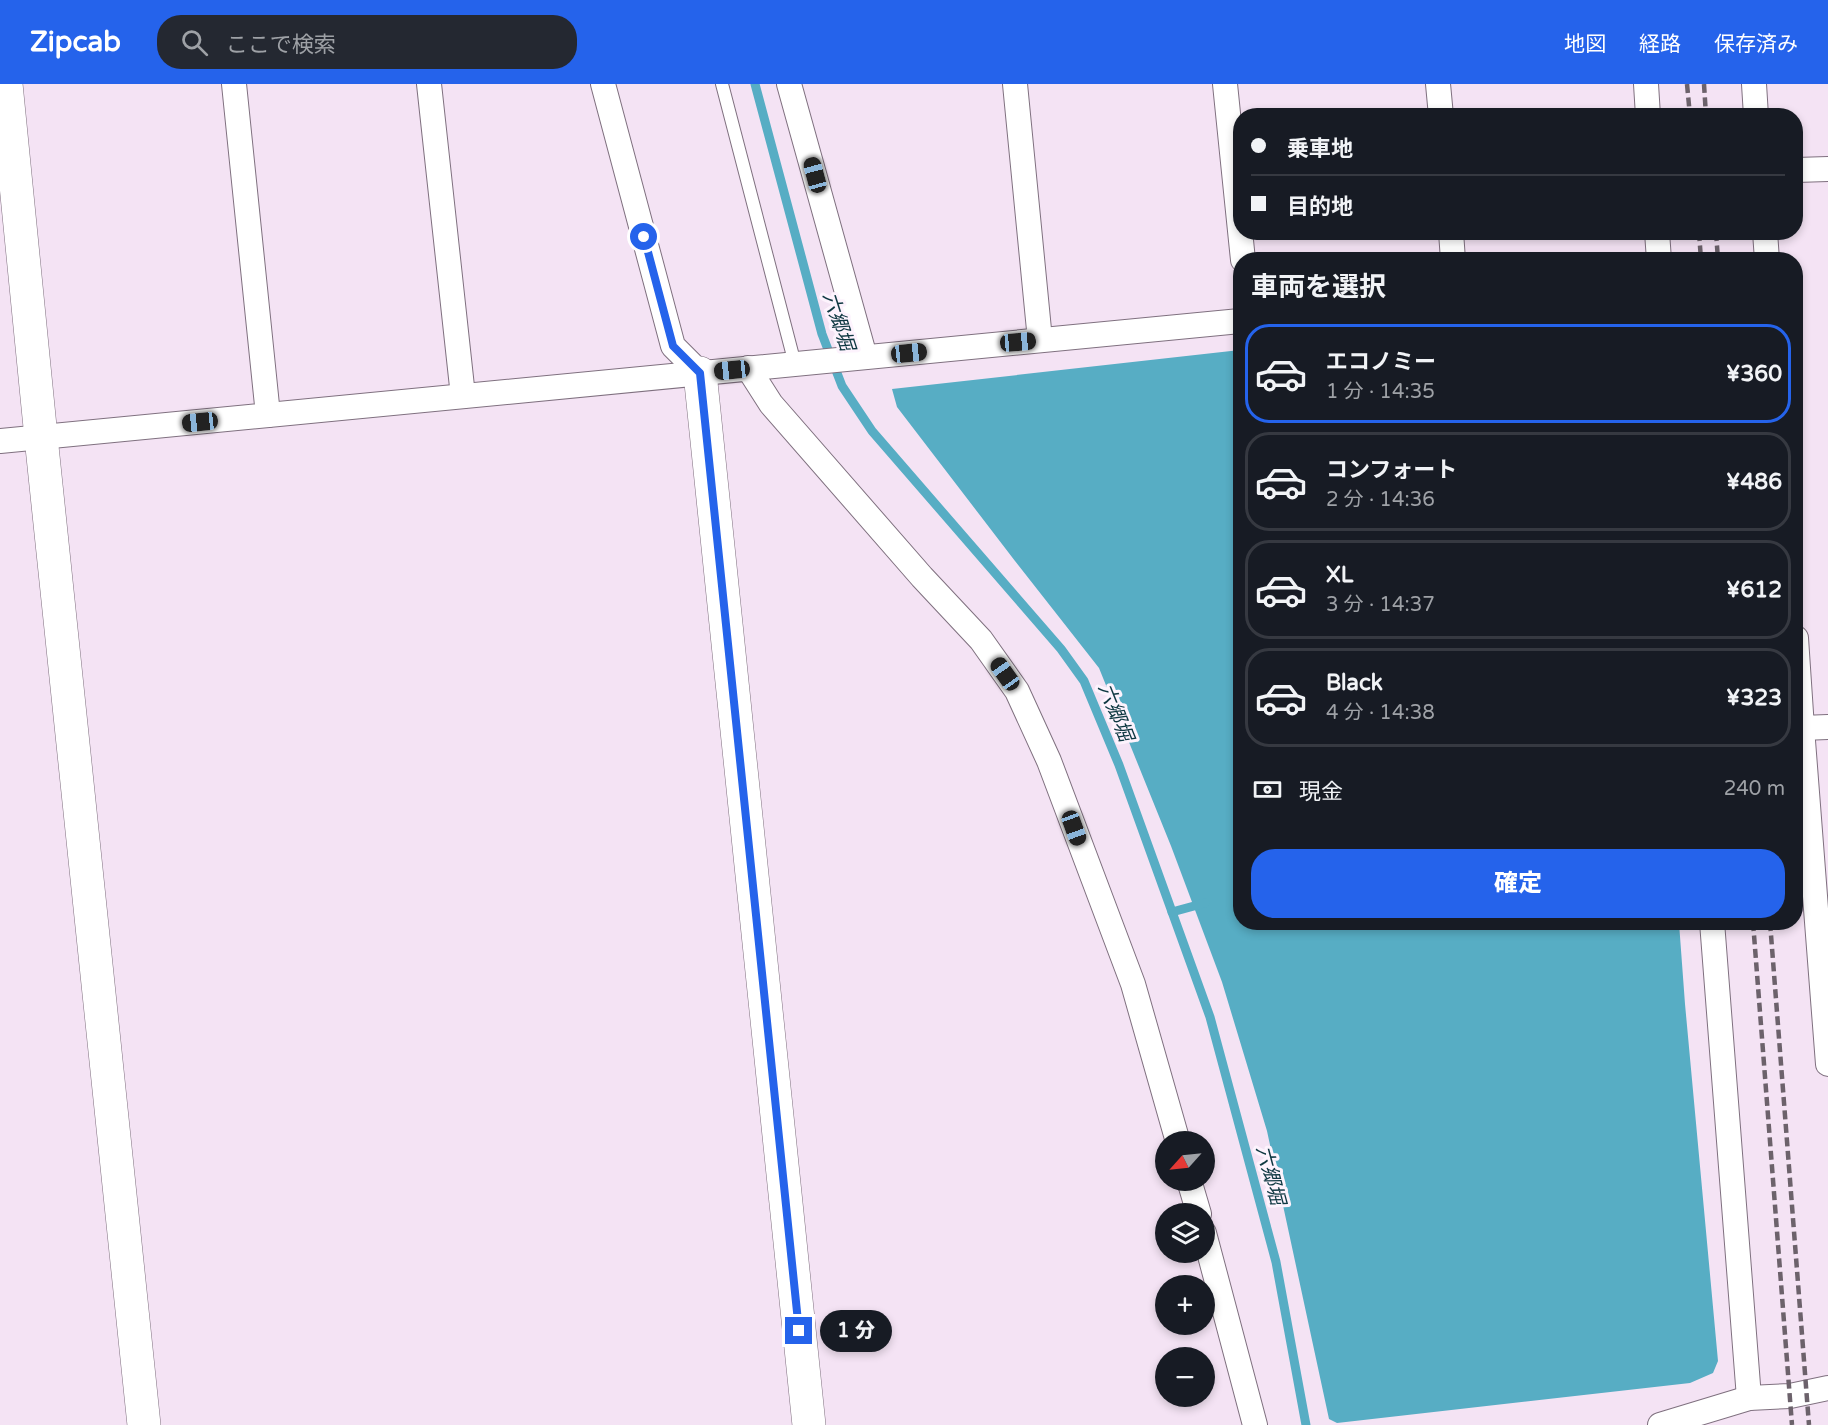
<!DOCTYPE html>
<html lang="ja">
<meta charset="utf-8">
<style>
body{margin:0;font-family:"Varela Round","Noto Sans JP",sans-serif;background:#242831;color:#f1f3f6;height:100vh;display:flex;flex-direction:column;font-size:22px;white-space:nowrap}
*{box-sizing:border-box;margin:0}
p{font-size:20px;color:#9ea1a6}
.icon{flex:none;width:33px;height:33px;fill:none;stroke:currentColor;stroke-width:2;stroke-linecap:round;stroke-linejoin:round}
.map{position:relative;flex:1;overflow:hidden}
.sheet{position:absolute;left:1233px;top:168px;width:570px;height:678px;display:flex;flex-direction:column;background:#171b24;border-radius:24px;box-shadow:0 3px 9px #0003}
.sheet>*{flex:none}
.hud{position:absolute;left:1233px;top:24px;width:570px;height:132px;border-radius:24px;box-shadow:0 3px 9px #0003;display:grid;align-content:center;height:132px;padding:0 18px;background:#171b24}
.needle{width:39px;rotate:243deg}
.tools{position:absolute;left:1155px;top:1047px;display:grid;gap:12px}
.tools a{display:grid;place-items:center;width:60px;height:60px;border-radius:50%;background:#171b24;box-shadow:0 3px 9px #0003;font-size:30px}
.end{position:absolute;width:27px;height:27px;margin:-14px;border:8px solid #2563eb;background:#fff;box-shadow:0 0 0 3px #fff}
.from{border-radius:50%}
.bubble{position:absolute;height:42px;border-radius:21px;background:#171b24;box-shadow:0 3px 9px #0003;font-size:20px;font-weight:800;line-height:42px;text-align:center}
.car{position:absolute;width:18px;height:36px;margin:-18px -9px;border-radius:8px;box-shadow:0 0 4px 2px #0007;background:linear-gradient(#222 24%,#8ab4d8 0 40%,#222 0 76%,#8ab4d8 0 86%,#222 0)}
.hud b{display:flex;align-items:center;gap:21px;height:57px;font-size:22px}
.hud b+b{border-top:2px solid #363941}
.hud i{width:15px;height:15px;background:#f1f3f6}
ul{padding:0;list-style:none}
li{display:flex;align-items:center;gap:18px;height:99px;margin:0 12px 9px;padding:0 6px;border:3px solid #363941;border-radius:24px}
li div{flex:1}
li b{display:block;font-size:22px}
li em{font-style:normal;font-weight:800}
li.on{border-color:#2563eb}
li>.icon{width:54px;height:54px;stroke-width:1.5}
h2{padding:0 18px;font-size:27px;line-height:72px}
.pay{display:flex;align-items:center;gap:15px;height:66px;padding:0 18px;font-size:22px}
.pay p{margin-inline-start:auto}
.primary-button{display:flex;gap:12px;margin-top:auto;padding:12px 18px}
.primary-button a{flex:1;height:69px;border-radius:24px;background:#2563eb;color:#fff;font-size:24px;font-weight:800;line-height:69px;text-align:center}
header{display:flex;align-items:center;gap:36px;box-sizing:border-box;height:84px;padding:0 30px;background:#2563eb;color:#fff}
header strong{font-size:28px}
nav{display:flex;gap:33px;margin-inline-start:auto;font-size:21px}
.search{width:420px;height:54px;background:#242831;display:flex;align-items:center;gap:15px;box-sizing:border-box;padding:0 21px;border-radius:24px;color:#9ea1a6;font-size:22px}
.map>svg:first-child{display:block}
.water{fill:#57adc4}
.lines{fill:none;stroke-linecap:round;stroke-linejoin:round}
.stream{stroke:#57adc4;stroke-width:9}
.lane-casing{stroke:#7f707f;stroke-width:14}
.street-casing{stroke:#7f707f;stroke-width:26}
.secondary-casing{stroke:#7f707f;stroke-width:34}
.lane{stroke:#fff;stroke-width:12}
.street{stroke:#fff;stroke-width:24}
.secondary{stroke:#fff;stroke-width:33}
.rail{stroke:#6c626b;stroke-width:4.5;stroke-dasharray:9 4.5;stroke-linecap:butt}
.route{stroke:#2563eb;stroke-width:8}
.labels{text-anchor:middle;stroke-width:6;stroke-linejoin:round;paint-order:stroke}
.water-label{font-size:20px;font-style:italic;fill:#0f3842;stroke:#fdf3fd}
</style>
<header>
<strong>Zipcab</strong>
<div class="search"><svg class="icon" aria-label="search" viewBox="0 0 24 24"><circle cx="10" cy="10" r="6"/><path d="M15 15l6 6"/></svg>ここで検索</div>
<nav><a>地図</a><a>経路</a><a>保存済み</a></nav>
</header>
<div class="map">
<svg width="1828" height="1341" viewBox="0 0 1828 1341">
<rect width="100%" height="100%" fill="#f4e3f4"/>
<polygon class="water" points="1240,266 1240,838 1679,839 1685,920 1718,1277 1713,1289 1690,1299 1337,1339 1329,1335 1267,1047 1222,898 1171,762 1099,584 1015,477 897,323 892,305"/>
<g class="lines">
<g class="stream">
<polyline points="755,0 822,250 842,302 872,347 1061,565 1084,597 1119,681 1210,933 1276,1178 1306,1341"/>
<polyline points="1172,828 1205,819"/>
</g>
<defs>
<polyline id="lane" points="722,0 795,280"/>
<g id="street">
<polyline points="234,0 268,331"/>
<polyline points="429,0 463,312"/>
<polyline points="603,0 673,262 700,289"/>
<polyline points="789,0 865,273"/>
<polyline points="1015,0 1040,256"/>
<polyline points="1225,0 1243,176"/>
<polyline points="1438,0 1441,32"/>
<polyline points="1646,0 1648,32"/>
<polyline points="1754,0 1756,32"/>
<polyline points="1796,86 1828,85"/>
<polyline points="1451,148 1453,176"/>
<polyline points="1657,148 1659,176"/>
<polyline points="1765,148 1767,176"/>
<polyline points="748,284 771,320 922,493 981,556 1017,607 1049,677 1133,900 1178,1058"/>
<polyline points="0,357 1240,237"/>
<polyline points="1796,554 1802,644 1828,643"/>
<polyline points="1802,644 1828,980"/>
<polyline points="1712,838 1749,1314"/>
<polyline points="1189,1096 1199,1130"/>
<polyline points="1204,1149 1255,1341"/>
<polyline points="1660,1341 1749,1314 1790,1312 1828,1304"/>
</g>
<g id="secondary">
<polyline points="6,0 41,353 144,1341"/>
<polyline points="700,289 809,1341"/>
</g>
</defs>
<use href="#lane" class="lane-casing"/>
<use href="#street" class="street-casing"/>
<use href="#secondary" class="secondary-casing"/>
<use href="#lane" class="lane"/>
<use href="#street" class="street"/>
<use href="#secondary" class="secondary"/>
<g class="rail">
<polyline points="1687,0 1690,32"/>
<polyline points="1704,0 1706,32"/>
<polyline points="1699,148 1701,176"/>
<polyline points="1716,148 1718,176"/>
<polyline points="1753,838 1792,1341"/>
<polyline points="1770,838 1809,1341"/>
</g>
</g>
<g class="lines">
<polyline class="route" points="644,153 673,262 700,289 799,1247"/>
</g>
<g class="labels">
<g class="water-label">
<text transform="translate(839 237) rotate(72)" y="7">六郷堀</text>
<text transform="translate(1116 628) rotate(68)" y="7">六郷堀</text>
<text transform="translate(1271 1091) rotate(75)" y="7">六郷堀</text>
</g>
</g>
</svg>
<div class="tools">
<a><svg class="needle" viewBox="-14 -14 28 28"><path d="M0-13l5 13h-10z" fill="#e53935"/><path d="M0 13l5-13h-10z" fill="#9ea1a6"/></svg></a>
<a><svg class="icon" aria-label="layers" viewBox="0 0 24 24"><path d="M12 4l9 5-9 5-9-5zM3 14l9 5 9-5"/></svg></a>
<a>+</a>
<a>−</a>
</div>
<i class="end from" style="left:644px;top:153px"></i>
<i class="end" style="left:799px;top:1247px"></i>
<div class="bubble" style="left:820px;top:1226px;width:72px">1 分</div>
<i class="car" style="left:815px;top:91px;rotate:345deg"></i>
<i class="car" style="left:1018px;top:258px;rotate:85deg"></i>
<i class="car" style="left:909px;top:269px;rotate:84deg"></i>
<i class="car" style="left:732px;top:286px;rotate:264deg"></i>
<i class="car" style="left:200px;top:338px;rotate:264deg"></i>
<i class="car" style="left:1005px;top:590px;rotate:325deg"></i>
<i class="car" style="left:1074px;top:744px;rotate:160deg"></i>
<div class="hud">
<b><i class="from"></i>乗車地</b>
<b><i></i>目的地</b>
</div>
<section class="sheet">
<h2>車両を選択</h2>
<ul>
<li class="on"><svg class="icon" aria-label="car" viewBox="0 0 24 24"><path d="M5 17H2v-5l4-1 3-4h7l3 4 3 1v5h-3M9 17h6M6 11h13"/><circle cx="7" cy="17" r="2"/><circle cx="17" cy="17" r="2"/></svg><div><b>エコノミー</b><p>1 分 · 14:35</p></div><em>¥360</em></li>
<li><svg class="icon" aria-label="car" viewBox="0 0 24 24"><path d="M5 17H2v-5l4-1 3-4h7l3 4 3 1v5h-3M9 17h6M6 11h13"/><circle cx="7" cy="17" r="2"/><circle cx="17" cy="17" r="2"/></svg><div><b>コンフォート</b><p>2 分 · 14:36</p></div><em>¥486</em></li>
<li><svg class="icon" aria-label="car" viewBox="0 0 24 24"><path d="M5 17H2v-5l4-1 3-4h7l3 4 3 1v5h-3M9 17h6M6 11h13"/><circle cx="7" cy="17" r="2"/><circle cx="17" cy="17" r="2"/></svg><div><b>XL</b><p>3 分 · 14:37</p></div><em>¥612</em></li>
<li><svg class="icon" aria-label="car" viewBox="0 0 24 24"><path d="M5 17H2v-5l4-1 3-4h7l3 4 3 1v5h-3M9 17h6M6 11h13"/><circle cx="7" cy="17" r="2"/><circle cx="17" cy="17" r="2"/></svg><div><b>Black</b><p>4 分 · 14:38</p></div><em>¥323</em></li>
</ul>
<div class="pay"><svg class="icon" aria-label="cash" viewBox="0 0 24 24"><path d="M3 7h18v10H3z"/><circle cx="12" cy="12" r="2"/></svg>現金<p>240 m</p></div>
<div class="primary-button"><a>確定</a></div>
</section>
</div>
